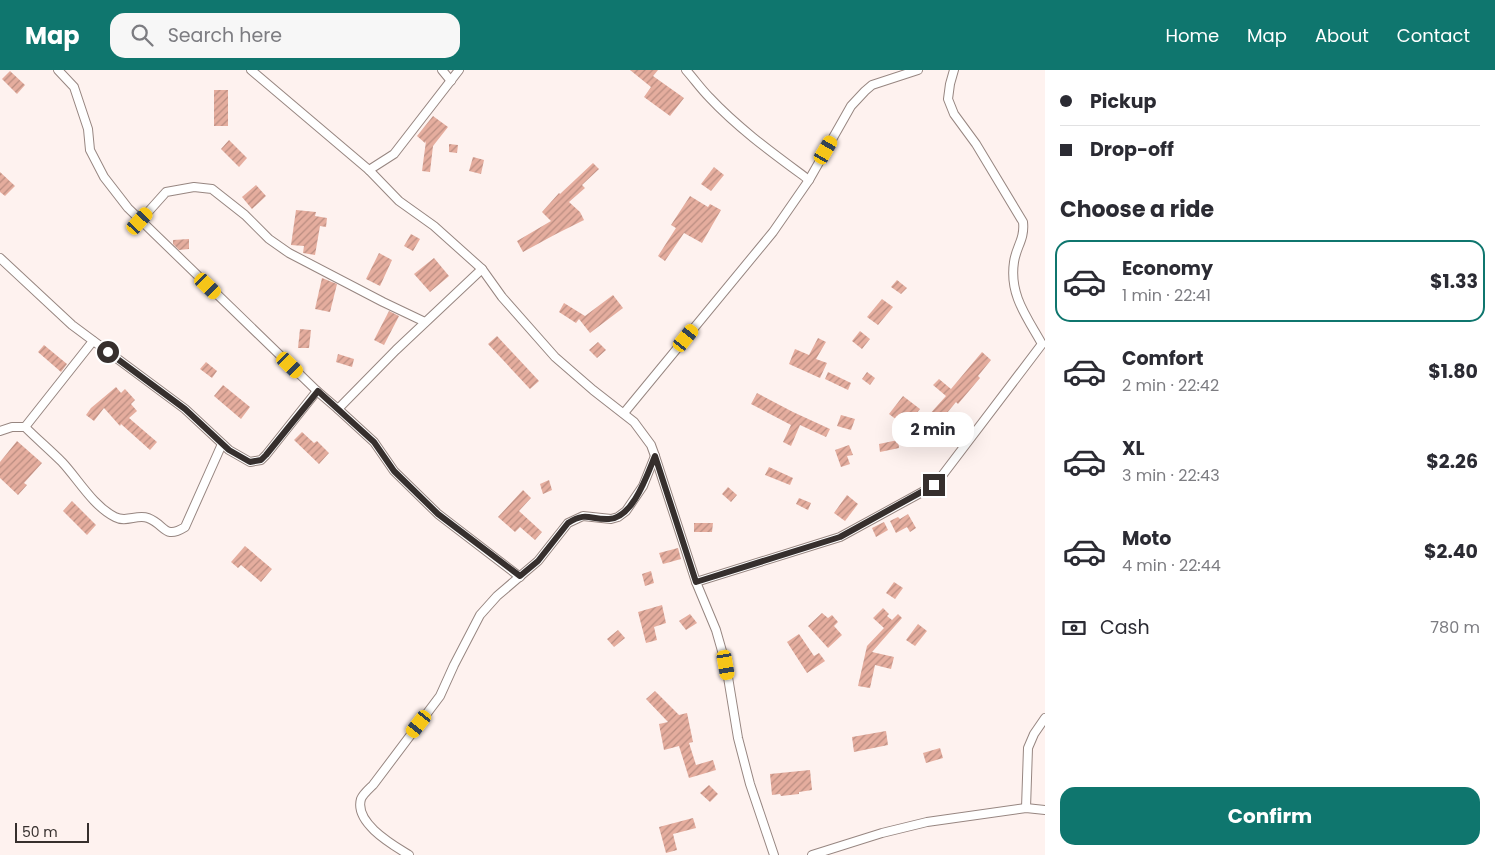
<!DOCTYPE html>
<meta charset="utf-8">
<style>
body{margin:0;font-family:Poppins,sans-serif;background:#f7f7f7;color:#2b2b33;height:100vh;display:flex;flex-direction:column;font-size:19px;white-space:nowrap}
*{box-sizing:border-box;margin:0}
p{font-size:16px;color:#7c7c81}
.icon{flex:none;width:28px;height:28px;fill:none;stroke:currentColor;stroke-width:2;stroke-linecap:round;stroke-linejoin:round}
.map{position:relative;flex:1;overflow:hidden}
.side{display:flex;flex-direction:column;background:#fff;width:450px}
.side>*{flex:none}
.hud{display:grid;align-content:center;height:110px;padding:0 15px;background:#fff}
.scale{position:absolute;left:15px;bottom:12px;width:74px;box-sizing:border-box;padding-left:5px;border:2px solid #362f2d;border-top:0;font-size:14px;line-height:18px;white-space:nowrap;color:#362f2d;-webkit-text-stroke:4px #fef2ef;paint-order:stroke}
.end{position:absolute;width:22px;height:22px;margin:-11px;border:6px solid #362f2d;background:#fff;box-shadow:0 0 0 2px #fff}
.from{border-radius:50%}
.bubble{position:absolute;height:35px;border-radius:15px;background:#fff;box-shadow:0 5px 20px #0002;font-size:16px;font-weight:700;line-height:35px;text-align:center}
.car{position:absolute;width:15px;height:30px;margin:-15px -8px;border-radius:6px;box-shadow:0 0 4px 1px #0007;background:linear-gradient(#f5c518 24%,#345 0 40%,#f5c518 0 76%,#345 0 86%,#f5c518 0)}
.hud b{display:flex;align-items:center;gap:18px;height:48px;font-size:19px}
.hud b+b{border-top:1px solid #e1e1e2}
.hud i{width:12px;height:12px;background:#2b2b33}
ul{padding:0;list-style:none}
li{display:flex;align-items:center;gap:15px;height:82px;margin:0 10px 8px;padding:0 5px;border:2px solid transparent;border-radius:15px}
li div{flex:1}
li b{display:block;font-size:19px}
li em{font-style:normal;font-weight:700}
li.on{border-color:#0f766e}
li>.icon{width:45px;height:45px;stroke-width:1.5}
h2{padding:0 15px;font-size:22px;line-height:60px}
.pay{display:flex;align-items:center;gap:12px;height:55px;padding:0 15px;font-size:19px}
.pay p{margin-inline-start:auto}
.button{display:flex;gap:10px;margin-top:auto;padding:10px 15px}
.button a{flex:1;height:58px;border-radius:15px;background:#0f766e;color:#fff;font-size:20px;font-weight:700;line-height:58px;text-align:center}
header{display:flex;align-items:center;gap:30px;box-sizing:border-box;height:70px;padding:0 25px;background:#0f766e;color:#fff}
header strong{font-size:24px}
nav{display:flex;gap:28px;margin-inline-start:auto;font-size:18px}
.search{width:350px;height:45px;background:#f7f7f7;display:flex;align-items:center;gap:12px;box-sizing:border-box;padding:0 18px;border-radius:15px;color:#7c7c81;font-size:19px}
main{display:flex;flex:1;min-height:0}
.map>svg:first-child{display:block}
.building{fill:url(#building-hatch)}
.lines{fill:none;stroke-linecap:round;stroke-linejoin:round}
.street-casing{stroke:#978681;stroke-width:10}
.street{stroke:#fff;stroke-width:8}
.route{stroke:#362f2d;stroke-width:6}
</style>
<header>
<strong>Map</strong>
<div class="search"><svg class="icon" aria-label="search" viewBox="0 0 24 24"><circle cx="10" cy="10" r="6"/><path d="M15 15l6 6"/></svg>Search here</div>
<nav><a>Home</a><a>Map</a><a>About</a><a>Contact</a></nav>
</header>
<main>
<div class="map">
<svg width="1045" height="785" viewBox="0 0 1045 785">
<defs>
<pattern id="building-hatch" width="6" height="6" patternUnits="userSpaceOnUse" patternTransform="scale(1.25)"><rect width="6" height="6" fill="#e5ad9e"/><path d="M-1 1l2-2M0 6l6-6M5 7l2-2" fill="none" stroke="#ba8d81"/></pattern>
</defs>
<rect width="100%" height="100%" fill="#fef2ef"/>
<g class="building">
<polygon points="630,0 658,0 653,6 684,28 670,46 644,27 651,17"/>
<polygon points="10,1 25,15 17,24 2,9"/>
<rect x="214" y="20" width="14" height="36"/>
<polygon points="433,46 448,57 433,76 430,102 422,101 426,71 425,73 417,66"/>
<polygon points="229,70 247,88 239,97 221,79"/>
<polygon points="449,74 458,75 457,83 449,82"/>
<polygon points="473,87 484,90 481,104 469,101"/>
<polygon points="593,93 599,99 582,115 585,118 569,132 580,142 584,150 556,164 523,182 517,171 551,151 542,142 559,123 560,124"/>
<polygon points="714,97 724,105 711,121 701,114"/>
<polygon points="0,102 15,116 5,126 0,122"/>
<polygon points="256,115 266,126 252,139 242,127"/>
<polygon points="690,126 708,137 710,134 721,140 702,173 684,163 665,191 658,186 676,158 671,155"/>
<polygon points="296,140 316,142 315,146 327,148 326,157 320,156 315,185 303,183 304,176 291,175"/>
<polygon points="411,164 420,169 413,181 404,176"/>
<polygon points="189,169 189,179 179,180 173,174 173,170"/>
<polygon points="379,183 392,190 380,216 366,209"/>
<polygon points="434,188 449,206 430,222 414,204"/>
<polygon points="322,208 337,214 330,242 315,239"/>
<polygon points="897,210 907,218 901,224 891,217"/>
<polygon points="613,225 623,238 590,263 579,249 576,253 559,242 564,233 585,246"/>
<polygon points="882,229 893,237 878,255 867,247"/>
<polygon points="389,241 399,246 384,275 374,270"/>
<polygon points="300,259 311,260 309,278 298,278"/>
<polygon points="860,261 870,269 862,279 852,271"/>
<polygon points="497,266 539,311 530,319 488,274"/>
<polygon points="818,268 826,272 816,289 827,293 820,308 789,294 795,279 809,285"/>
<polygon points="598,272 606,280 597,288 589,280"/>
<polygon points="44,275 67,294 61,302 38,282"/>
<polygon points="982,282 991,290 978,306 980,308 958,334 956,332 938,354 928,346 946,326 933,315 939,309 951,319"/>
<polygon points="338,284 354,289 352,297 336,292"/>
<polygon points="206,292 217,301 212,308 200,299"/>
<polygon points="828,302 851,313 848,320 825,309"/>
<polygon points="867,302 875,308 870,315 862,309"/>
<polygon points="223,315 250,337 241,349 214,326"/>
<polygon points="116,317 121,323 125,319 135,330 131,334 137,341 129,348 157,372 150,380 121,354 120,356 104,338 94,351 86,345 91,338"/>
<polygon points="757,323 793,342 830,359 826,367 800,355 791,376 783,372 791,355 751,334"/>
<polygon points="903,326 920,339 906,357 889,344"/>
<polygon points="841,345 855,349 851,360 837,356"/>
<polygon points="302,362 314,373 317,371 329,383 319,394 294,370"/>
<polygon points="898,370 899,378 880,382 879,374"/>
<polygon points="17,371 42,393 24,413 27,415 18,425 0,408 0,392"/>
<polygon points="849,375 853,385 847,386 850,394 841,397 835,380"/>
<polygon points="769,397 793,408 790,415 765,405"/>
<polygon points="549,410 552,420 543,424 540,414"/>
<polygon points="728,417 737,425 731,432 722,424"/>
<polygon points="523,420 531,428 519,441 542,462 535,470 520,457 515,462 498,447"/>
<polygon points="847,425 858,434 845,451 834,443"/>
<polygon points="799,428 811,433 808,440 796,434"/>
<polygon points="72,431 96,455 87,465 63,441"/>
<polygon points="908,444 916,458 910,462 907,457 896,463 890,451 898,447 900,449"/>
<polygon points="884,452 888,460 876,467 872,458"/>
<polygon points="694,453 713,453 712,462 694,462"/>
<polygon points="245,476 272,499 261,512 241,495 238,498 231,492"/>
<polygon points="678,478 681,489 663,494 659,483"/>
<polygon points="651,501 654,513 645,516 642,504"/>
<polygon points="894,512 903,518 895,529 886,523"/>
<polygon points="662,535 666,553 654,557 657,570 646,573 638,542"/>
<polygon points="883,538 889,544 887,546 892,550 898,544 902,548 872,582 894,587 891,599 875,595 870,618 858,616 867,576 884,558 873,548"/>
<polygon points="822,543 828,548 832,545 838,552 834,556 842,565 828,578 808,556"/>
<polygon points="690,544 697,553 686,560 679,551"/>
<polygon points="918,554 927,561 915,576 906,570"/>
<polygon points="618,560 625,568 614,577 607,569"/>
<polygon points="799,564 814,586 819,583 825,591 807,603 787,572"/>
<polygon points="655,621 679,645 687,643 693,672 689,673 696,695 713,690 716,700 689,708 679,676 664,680 659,654 668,652 646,629"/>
<polygon points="886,661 888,675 854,682 852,667"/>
<polygon points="940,678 943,688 926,693 923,683"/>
<polygon points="810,700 812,720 799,722 799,724 781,726 780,724 772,725 770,704"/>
<polygon points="709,715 718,724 710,732 700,723"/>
<polygon points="693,748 696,758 673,764 677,780 666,783 659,757"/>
</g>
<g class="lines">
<defs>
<g id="street">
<polyline points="58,0 74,17 88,59 90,80 104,107 128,138 317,321"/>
<polyline points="251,0 369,100 399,131 434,156 482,199 502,227 555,287 593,320 634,352 651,375 655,386 696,512 716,560 726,595 738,668 750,714 774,785"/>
<polyline points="442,0 451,11"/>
<path d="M686 0C694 9 701 19 709 27 739 59 774 84 809 110"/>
<polyline points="369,100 394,84 459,0"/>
<polyline points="140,151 166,122 194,117 212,119 245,145 269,169 289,183 383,232 425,252"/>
<polyline points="0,188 72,255 185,339 229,380 250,392 261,390 266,385 317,321 338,339 396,280 482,199"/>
<polyline points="338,339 374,372 394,401 438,444 520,507"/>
<polyline points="624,343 773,162 809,110 851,36 865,21 872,15 918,0"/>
<polyline points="25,357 93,271"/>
<path d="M0 361 12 357H25C37 369 50 380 62 392 78 409 93 436 115 447 126 453 137 444 148 448 166 455 164 470 185 457L222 374"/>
<path d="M696 512 840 467 935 415 1042 274C1027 247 1009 225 1014 192 1016 177 1025 169 1023 152L976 74 954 44 948 29 950 14 954 0"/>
<polyline points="1026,738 1028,678 1034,664 1045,648"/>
<path d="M409 785C393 775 354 753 361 729 363 724 369 719 373 715L440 626 454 595 480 545 497 526 538 491 568 453 583 446 611 449 618 447 626 441 643 416 655 386"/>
<polyline points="812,785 882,763 927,752 1026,738 1045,740"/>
</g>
</defs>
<use href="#street" class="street-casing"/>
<use href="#street" class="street"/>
</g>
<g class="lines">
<path class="route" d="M108 282 185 339 229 380 250 392 261 390 266 385 318 321 374 372 394 401 438 444 520 506 538 491 568 453C587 441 590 450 609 449 633 448 647 405 655 386L696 512 840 467 934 415"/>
</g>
</svg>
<div class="scale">50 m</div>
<i class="end from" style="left:108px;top:282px"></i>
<i class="end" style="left:934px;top:415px"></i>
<div class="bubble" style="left:892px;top:342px;width:82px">2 min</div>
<i class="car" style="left:826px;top:80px;rotate:30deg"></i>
<i class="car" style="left:140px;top:151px;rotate:42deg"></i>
<i class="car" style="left:208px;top:216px;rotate:134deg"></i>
<i class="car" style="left:686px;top:268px;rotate:39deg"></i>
<i class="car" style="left:290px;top:295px;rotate:134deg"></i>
<i class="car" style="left:726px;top:595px;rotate:170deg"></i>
<i class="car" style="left:419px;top:654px;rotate:218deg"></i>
</div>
<section class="side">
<div class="hud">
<b><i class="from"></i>Pickup</b>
<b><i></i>Drop-off</b>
</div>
<h2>Choose a ride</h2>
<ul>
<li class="on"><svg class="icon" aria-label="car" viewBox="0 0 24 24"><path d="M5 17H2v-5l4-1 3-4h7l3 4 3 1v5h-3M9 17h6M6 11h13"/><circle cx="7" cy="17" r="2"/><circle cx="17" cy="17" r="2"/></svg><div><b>Economy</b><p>1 min · 22:41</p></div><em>$1.33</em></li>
<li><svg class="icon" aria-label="car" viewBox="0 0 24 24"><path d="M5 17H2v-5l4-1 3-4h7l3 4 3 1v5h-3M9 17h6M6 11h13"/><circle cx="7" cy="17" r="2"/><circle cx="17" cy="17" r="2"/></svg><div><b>Comfort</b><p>2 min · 22:42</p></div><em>$1.80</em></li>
<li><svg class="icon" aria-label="car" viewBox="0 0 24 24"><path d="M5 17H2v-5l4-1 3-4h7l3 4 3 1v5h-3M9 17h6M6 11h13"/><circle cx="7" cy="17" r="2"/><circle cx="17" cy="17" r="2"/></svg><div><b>XL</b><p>3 min · 22:43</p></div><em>$2.26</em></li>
<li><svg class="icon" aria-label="car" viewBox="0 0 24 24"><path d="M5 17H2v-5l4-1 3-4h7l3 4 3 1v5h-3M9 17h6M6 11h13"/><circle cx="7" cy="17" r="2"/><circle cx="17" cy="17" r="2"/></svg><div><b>Moto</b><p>4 min · 22:44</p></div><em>$2.40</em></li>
</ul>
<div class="pay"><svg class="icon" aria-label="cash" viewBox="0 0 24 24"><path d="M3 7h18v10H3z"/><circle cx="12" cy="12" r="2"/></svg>Cash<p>780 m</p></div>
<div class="button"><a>Confirm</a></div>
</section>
</main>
